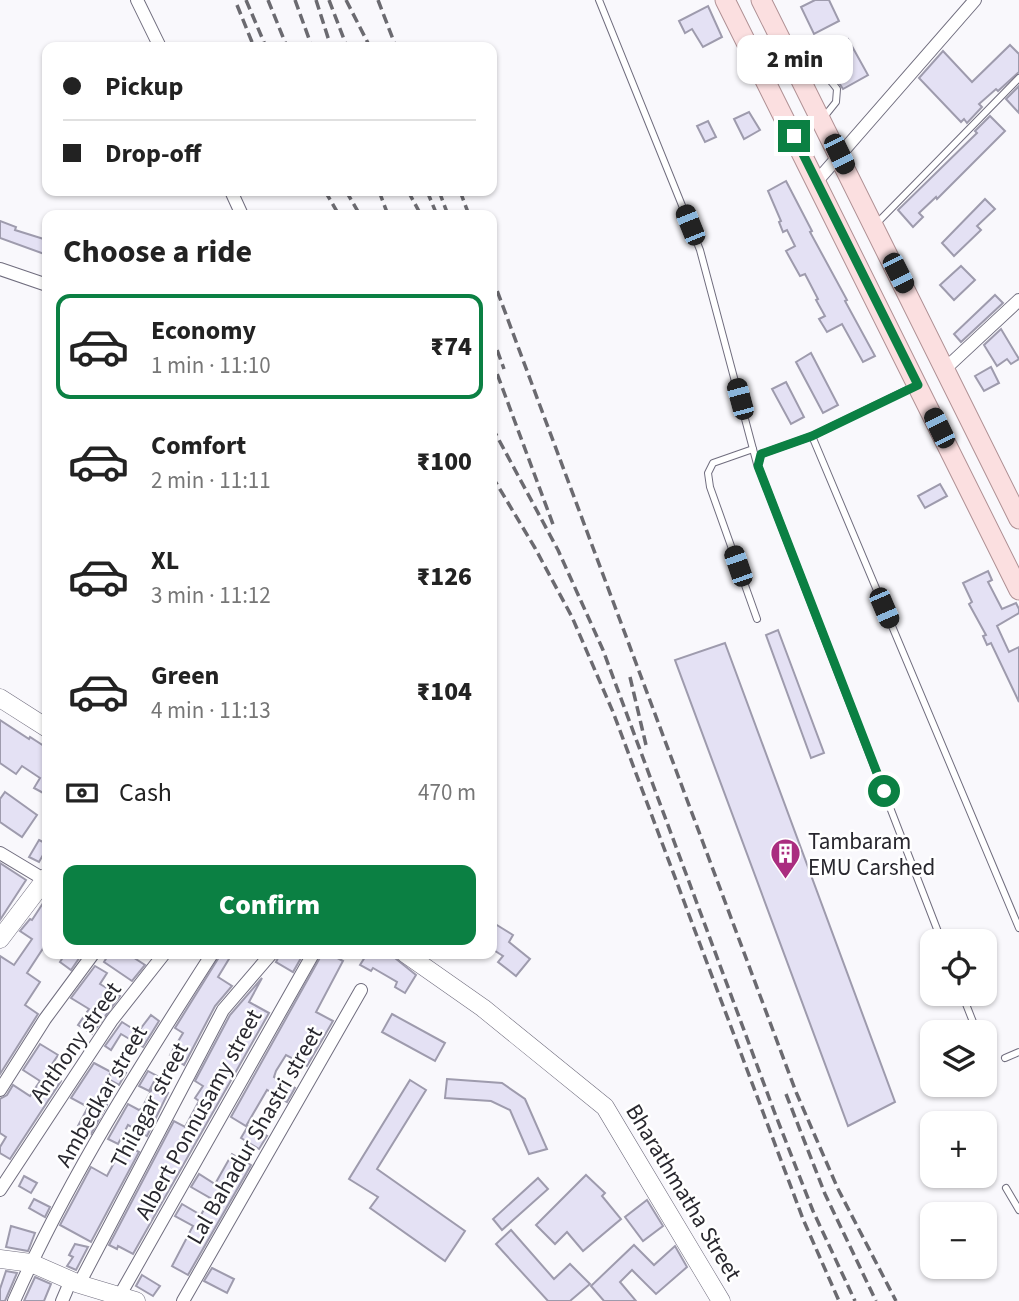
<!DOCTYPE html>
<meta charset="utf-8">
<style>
body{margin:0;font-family:"Source Sans 3",sans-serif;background:#f6f6f6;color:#222;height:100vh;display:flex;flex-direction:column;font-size:26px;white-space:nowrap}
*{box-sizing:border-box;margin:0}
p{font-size:23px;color:#767676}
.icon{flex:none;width:38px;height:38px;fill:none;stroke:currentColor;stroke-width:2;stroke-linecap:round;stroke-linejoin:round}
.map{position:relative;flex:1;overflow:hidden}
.sheet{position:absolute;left:42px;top:210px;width:455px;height:749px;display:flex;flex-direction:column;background:#fff;border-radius:14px;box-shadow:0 2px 5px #0004}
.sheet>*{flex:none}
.guide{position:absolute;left:42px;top:42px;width:455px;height:154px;border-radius:14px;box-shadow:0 2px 5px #0004;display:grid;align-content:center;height:154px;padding:0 21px;background:#fff}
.fabs{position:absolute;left:920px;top:929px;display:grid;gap:14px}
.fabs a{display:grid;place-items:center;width:77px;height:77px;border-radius:14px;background:#fff;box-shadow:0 2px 5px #0004;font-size:35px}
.end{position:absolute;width:32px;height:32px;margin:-16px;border:9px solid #0b8043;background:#fff;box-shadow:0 0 0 4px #fff}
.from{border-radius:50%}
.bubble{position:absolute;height:49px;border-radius:14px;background:#fff;box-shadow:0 2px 5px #0004;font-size:23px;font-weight:800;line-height:49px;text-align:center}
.car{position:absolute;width:21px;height:42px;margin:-21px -10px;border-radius:9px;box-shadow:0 0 5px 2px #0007;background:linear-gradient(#222 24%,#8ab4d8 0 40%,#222 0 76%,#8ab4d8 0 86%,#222 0)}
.guide b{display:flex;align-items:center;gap:24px;height:66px;font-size:26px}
.guide b+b{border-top:2px solid #e0e0e0}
.guide i{width:18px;height:18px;background:#222}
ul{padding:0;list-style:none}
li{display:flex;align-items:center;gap:21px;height:105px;margin:0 14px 10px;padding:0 7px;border:4px solid transparent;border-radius:14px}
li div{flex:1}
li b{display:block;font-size:26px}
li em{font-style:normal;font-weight:800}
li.active{border-color:#0b8043}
li>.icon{width:63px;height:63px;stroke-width:1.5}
h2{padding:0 21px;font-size:32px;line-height:84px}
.pay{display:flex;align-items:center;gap:18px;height:77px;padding:0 21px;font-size:26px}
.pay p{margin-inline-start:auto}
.primary-button{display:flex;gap:14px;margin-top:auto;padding:14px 21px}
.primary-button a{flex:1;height:80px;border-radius:14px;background:#0b8043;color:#fff;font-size:28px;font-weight:800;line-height:80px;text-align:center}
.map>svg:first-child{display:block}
.building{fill:#e4e1f4;stroke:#9e9bad;stroke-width:2}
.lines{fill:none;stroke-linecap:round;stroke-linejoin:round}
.lane-casing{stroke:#706d7e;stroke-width:8}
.street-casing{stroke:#706d7e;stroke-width:14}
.secondary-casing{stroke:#706d7e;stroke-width:19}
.primary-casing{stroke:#af9094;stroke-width:21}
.lane{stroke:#fff;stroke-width:6}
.street{stroke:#fff;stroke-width:12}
.secondary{stroke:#fff;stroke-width:18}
.primary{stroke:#fbdfe0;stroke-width:19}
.rail{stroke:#6b6a70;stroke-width:3.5;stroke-dasharray:10 5;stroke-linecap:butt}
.route{stroke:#0b8043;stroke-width:9}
.labels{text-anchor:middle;stroke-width:5;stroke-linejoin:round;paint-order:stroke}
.poi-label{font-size:23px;fill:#28272e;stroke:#fff;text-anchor:start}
.street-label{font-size:23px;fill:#28272e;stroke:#fff}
</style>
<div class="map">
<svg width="1019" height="1301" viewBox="0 0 1019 1301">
<rect width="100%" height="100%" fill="#f9f8fc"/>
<g class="building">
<polygon points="815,0 829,0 839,21 814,34 801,7"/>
<polygon points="708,6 722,37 703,47 692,29 685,33 679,21"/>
<polygon points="848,39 868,75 843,89 820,54"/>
<polygon points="1010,45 1019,54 1019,72 998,91 996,89 979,104 982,107 967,123 964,119 961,122 919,78 943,51 972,82"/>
<polygon points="1019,86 1019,113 1006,99"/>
<polygon points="749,112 760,130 744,139 734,119"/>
<polygon points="990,116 1005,131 937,199 936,197 919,213 923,217 913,227 898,210 977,133 975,131"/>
<polygon points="708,121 716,137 705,142 697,126"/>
<polygon points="786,181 812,231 810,232 847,300 845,301 875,356 863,362 842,324 827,332 819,319 825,316 816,300 818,299 805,274 800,276 786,251 795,246 787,230 783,232 779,222 781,221 768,191"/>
<polygon points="985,199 995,209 977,226 981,230 954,256 942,243"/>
<polygon points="0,221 16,227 15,230 47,240 47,255 0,238"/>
<polygon points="961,266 975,280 954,300 940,285"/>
<polygon points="995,295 1003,303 961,342 954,334"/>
<polygon points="1001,329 1019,359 1011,364 1007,359 997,366 984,345"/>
<polygon points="811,353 838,405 823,413 796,362"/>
<polygon points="991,367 999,383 984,391 975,376"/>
<polygon points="786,382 804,417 791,424 772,389"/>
<polygon points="940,484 947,496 925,508 918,496"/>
<polygon points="988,571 992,580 988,582 1002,609 1016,603 1019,609 1019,613 997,626 1009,652 1019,647 1019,702 991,643 987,645 983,636 986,635 969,604 972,602 963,583"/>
<polygon points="778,630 824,753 811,758 766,635"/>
<polygon points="725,643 895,1102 848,1126 675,660"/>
<polygon points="0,720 29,739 30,737 47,748 47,795 34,788 40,778 22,766 16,774 0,763"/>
<polygon points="5,792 37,815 22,837 0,822 0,799"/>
<polygon points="39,840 47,844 47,848 39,862 29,857"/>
<polygon points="0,863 26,880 0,920"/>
<polygon points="47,897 47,949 44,947 27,973 40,982 25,1005 38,1014 0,1074 0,956 14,965 32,939 20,931 30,919 32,920"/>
<polygon points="492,922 513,935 509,942 530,959 516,976 498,962 503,956 492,949"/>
<polygon points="65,954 82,954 71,970 60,962"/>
<polygon points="109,954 128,954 145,965 132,981 104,962"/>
<polygon points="221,954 232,954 218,977 232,986 215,1006 184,1065 170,1055 183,1033 175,1028"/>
<polygon points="280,954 294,954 301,958 293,972 276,962"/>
<polygon points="322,954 330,954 343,961 316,1012 333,1021 307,1066 286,1055 276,1071 274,1077 295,1088 287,1102 267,1090 246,1126 231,1117"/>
<polygon points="367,954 390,954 416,975 405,993 395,987 397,982 373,968 371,971 360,965"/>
<polygon points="95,966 107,973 100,984 120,996 92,1034 78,1025 89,1009 71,998"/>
<polygon points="262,978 249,1002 269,1013 133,1254 118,1246 117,1249 109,1245 174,1121 185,1127 199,1101 195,1098 203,1086 195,1081 230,1015"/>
<polygon points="392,1014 445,1043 435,1061 382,1032"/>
<polygon points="151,1015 159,1021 143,1047 121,1034 111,1050 105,1046 122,1022 138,1032"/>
<polygon points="40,1044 58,1055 47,1072 61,1081 10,1159 0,1153 0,1147 6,1137 0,1133 0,1099 7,1095 13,1085 30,1096 40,1081 23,1070"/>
<polygon points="94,1063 111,1072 96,1099 107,1105 91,1134 78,1126 88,1107 71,1098"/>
<polygon points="115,1067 126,1073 119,1085 108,1079"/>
<polygon points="148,1071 157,1076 149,1091 139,1086"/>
<polygon points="447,1079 502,1083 525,1099 547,1149 529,1154 510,1110 491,1101 445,1098"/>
<polygon points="410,1080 426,1090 377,1169 465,1231 445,1261 370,1208 378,1197 349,1179"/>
<polygon points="154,1085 168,1093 147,1136 128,1125 118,1144 108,1139 128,1104 139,1110 142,1108"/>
<polygon points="248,1126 267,1136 259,1149 241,1138"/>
<polygon points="124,1144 139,1152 91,1242 60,1225 91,1167 107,1176"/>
<polygon points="232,1154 251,1165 188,1275 172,1266 193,1226 175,1216 182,1204 201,1215 210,1198 191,1187 199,1174 215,1184"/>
<polygon points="586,1175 605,1193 602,1196 621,1219 583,1251 567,1232 555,1244 536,1225"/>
<polygon points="24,1176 37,1183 31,1193 19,1186"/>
<polygon points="538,1178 548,1189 502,1230 493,1219"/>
<polygon points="34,1199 50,1207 45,1217 29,1208"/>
<polygon points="647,1200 663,1226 643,1241 625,1217"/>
<polygon points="11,1226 35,1233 28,1251 6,1247"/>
<polygon points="511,1230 554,1279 570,1264 590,1284 570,1301 548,1301 496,1244"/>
<polygon points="75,1244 88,1247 76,1270 67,1266 73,1257 69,1255"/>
<polygon points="634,1245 654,1265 675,1246 687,1267 656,1294 632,1270 620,1282 636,1301 604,1301 591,1286"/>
<polygon points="212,1268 234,1279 227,1293 204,1281"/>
<polygon points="6,1271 17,1273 5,1301 0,1301 0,1289"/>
<polygon points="142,1275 160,1286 153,1296 136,1286"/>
<polygon points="35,1277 51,1284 44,1301 24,1301"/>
</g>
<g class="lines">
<defs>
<g id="lane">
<polyline points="599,0 700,250 757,464"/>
<path d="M801 74C818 66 827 75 837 89L836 102 824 117"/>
<polyline points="876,224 1019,78"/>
<polyline points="915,386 812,436 761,454 758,466 942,942"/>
<polyline points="812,436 1019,928"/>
<polyline points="753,449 713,463 708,473 710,487 757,619"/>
<polyline points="962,994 977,1032"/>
<polyline points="985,1054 989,1063"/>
<polyline points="1005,1058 1019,1052"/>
<polyline points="1006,1188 1019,1210"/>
</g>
<g id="street">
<polyline points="137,0 160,47"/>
<polyline points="817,181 975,0"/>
<polyline points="231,191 242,215"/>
<polyline points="0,269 47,285"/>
<polyline points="946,368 1019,300"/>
<polyline points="0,853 45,880"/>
<polyline points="0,1090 45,1019 93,954"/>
<polyline points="0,1190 112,1020 164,954"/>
<polyline points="79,1284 223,1010 271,954"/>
<polyline points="120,1295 313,954"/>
<path d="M14 1301C68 1179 140 1066 212 954"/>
<polyline points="62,1301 71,1280"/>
<polyline points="183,1301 361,990"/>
</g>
<g id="secondary">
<polyline points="0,698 47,728"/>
<polyline points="0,939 47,877"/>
<polyline points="406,954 483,1008 605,1107 721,1301"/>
<polyline points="0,1259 31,1263 79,1284 136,1301"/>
</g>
<g id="primary">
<polyline points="725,0 1019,590"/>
<polyline points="761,0 1019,519"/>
</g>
</defs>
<use href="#lane" class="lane-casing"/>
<use href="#street" class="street-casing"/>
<use href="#secondary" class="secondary-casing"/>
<use href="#primary" class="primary-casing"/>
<use href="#lane" class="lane"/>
<use href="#street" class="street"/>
<use href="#secondary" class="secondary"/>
<use href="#primary" class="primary"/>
<g class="rail">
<polyline points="246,0 266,47"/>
<polyline points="268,0 287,47"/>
<polyline points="295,0 312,47"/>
<polyline points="316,0 331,47"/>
<polyline points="329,0 347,47"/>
<polyline points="346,0 370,47"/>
<polyline points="378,0 396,47"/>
<polyline points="237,5 254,47"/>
<polyline points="325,191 339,215"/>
<polyline points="346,191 360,215"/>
<polyline points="379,191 388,215"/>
<polyline points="408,191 421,215"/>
<polyline points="427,191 437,215"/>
<polyline points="439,191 448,215"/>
<polyline points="460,191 469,215"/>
<polyline points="492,277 796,1092 838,1189 896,1301"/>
<polyline points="492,336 504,369"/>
<polyline points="492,360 554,527"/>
<polyline points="492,427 558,550 603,650 774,1111 813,1211 855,1301"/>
<polyline points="492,476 535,548 572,617 613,712 803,1219 839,1301"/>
<polyline points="630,677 646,745"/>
<polyline points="786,1094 825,1194 876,1301"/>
</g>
</g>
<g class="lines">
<polyline class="route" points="794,136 918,385 812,436 761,454 758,466 884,791"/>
</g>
<defs>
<symbol id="building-pin" viewBox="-11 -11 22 30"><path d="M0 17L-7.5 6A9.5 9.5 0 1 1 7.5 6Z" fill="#aa2d7f" stroke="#fff"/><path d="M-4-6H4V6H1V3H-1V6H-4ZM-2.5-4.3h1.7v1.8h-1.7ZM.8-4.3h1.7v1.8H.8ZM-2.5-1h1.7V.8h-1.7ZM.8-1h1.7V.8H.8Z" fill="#fff"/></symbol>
</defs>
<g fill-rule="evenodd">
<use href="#building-pin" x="768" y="836" width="35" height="47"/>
</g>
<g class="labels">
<g class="poi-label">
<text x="808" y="849">Tambaram<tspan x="808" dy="26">EMU Carshed</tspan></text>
</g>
<g class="street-label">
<text transform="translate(75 1042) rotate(-55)" y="8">Anthony street</text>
<text transform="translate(101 1096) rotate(-60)" y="8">Ambedkar street</text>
<text transform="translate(149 1105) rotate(-62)" y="8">Thilagar street</text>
<text transform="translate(198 1114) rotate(-61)" y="8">Albert Ponnusamy street</text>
<text transform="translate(254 1135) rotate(-60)" y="8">Lal Bahadur Shastri street</text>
<text transform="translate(684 1192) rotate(59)" y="8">Bharathmatha Street</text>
</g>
</g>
</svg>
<div class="fabs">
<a><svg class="icon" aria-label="locate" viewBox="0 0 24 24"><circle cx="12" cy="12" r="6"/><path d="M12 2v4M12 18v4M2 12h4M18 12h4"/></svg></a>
<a><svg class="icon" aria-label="layers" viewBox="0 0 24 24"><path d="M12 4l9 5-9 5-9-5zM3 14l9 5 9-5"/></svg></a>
<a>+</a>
<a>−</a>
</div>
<i class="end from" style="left:884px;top:791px"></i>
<i class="end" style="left:794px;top:136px"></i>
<div class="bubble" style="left:737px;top:35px;width:116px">2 min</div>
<i class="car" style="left:839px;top:154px;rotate:154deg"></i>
<i class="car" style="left:690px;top:225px;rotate:338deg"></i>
<i class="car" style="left:898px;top:273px;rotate:153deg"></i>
<i class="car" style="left:740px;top:399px;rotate:345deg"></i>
<i class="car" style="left:939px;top:428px;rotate:334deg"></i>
<i class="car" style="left:738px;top:566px;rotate:341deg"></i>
<i class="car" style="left:884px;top:608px;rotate:157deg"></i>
<div class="guide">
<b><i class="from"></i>Pickup</b>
<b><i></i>Drop-off</b>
</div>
<section class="sheet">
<h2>Choose a ride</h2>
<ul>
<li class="active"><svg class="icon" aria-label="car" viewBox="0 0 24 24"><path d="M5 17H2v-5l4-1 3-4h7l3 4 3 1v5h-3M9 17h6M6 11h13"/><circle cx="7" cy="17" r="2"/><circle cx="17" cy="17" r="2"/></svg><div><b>Economy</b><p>1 min · 11:10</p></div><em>₹74</em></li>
<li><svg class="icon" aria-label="car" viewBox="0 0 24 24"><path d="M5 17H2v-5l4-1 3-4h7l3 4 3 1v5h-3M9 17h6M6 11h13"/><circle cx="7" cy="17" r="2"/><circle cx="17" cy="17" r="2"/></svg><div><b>Comfort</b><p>2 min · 11:11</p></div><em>₹100</em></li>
<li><svg class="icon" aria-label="car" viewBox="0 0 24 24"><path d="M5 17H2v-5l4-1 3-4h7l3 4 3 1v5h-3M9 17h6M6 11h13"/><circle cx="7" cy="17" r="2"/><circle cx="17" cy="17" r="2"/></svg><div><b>XL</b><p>3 min · 11:12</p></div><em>₹126</em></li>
<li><svg class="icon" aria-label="car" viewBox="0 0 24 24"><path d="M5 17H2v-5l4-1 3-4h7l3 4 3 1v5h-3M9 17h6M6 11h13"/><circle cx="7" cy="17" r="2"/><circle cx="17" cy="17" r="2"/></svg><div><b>Green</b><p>4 min · 11:13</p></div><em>₹104</em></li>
</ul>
<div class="pay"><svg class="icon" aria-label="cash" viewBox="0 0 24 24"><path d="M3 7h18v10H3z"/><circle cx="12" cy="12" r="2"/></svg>Cash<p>470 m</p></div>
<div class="primary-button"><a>Confirm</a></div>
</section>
</div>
